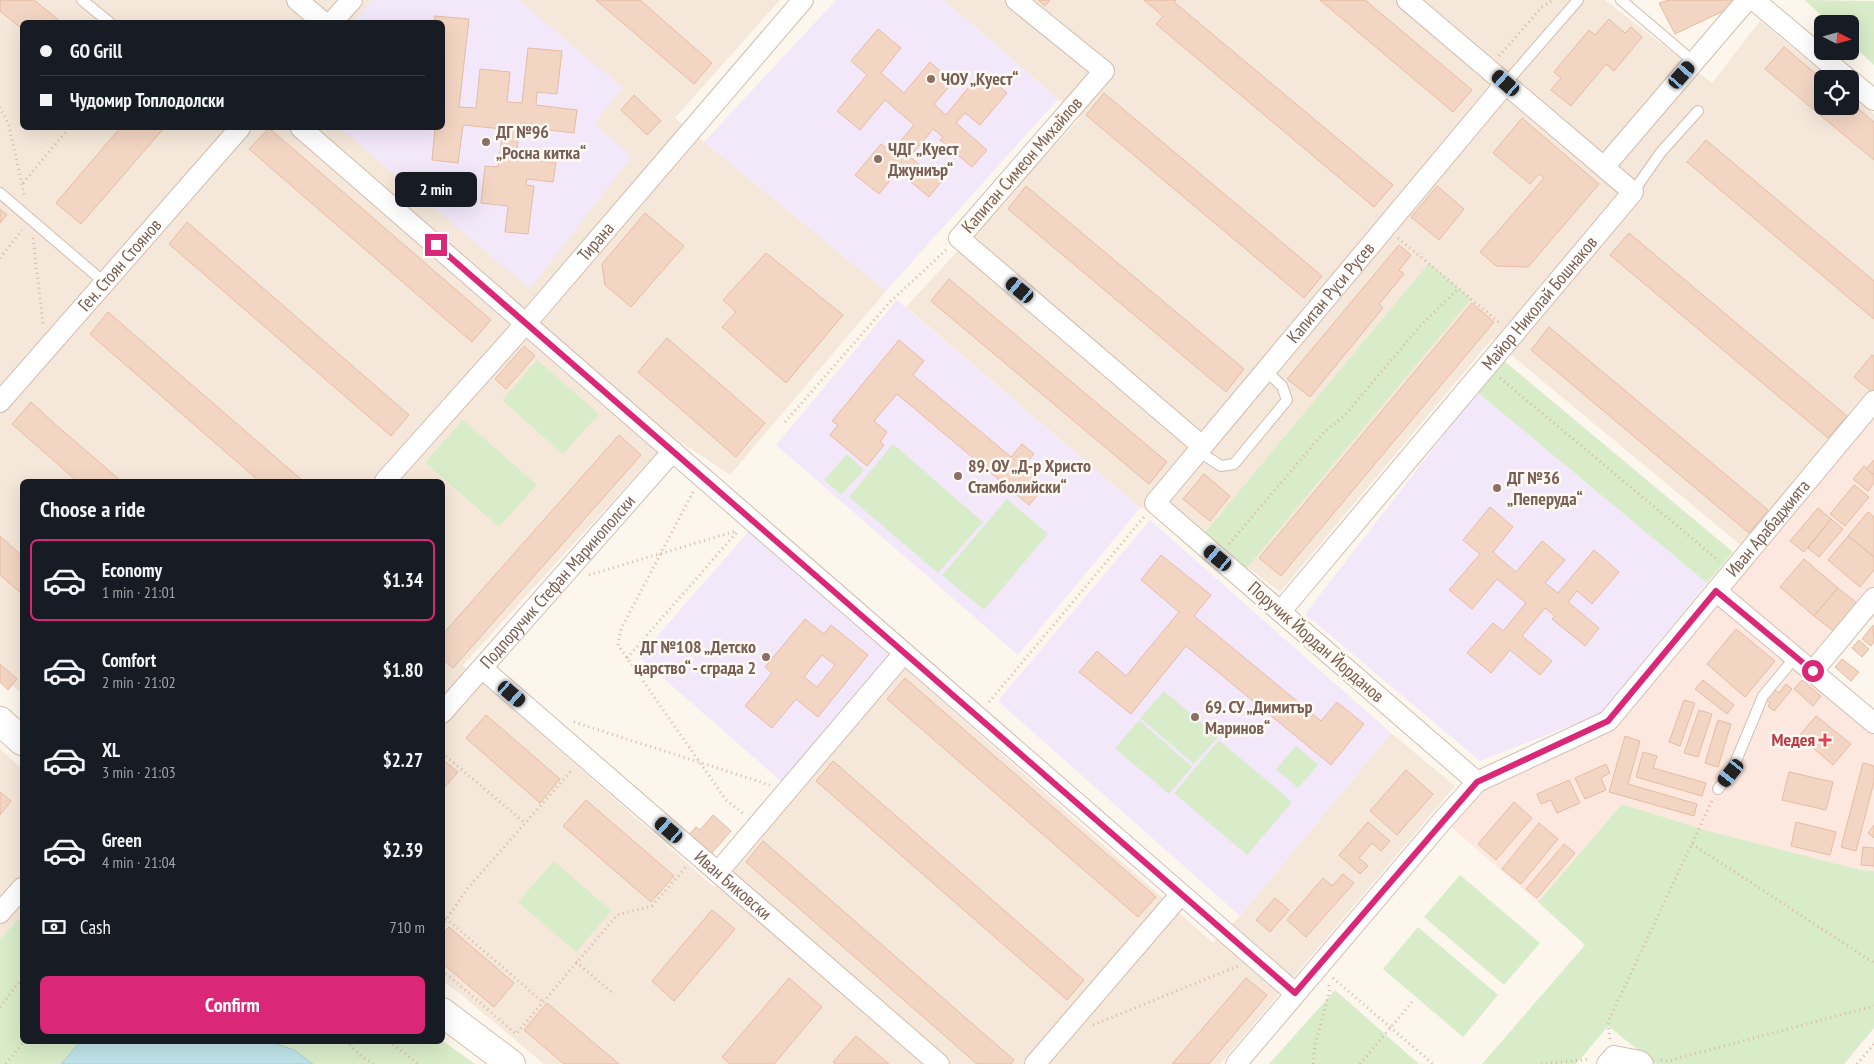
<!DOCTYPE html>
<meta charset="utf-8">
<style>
body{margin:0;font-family:"PT Sans Narrow",sans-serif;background:#20242c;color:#f1f3f6;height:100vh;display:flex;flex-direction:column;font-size:19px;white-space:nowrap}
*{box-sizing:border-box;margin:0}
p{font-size:16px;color:#9ea1a6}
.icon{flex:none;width:28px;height:28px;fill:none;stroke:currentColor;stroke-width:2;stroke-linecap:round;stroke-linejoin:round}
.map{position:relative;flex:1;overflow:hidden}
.side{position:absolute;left:20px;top:479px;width:425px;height:565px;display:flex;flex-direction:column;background:#171b24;border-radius:8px;box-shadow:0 5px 20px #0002}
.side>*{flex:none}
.guide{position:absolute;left:20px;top:20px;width:425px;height:110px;border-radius:8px;box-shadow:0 5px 20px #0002;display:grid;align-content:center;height:110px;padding:0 20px;background:#171b24}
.needle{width:32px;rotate:96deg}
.fabs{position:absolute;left:1814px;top:15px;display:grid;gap:10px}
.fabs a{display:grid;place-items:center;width:45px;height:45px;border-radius:8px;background:#171b24;box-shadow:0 5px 20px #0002;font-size:25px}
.end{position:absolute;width:22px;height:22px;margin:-11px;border:6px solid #db2777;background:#fff;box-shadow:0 0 0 2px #fff}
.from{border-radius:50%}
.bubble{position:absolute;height:35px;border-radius:8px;background:#171b24;box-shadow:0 5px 20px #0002;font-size:16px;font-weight:600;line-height:35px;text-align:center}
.car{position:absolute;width:15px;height:30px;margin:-15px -8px;border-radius:6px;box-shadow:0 0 4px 1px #0007;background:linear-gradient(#222 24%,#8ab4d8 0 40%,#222 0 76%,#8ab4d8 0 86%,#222 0)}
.guide b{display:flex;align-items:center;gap:18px;height:48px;font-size:19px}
.guide b+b{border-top:1px solid #363941}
.guide i{width:12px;height:12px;background:#f1f3f6}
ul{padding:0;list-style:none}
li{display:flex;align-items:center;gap:15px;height:82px;margin:0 10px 8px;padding:0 10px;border:2px solid transparent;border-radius:8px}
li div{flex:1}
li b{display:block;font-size:19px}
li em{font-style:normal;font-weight:600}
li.on{border-color:#db2777}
li>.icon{width:45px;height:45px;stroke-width:1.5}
h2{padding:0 20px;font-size:22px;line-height:60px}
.pay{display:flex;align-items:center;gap:12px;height:55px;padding:0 20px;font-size:19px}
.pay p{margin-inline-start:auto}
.action{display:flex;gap:10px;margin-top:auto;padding:10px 20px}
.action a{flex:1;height:58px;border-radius:8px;background:#db2777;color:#fff;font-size:20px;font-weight:600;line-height:58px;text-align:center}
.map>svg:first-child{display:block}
.residential{fill:#f5e8da;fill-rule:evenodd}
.commercial{fill:#fde8e0}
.education{fill:#f3e8fa}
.green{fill:#d8ecc9}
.water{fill:#bfe3e8;stroke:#a5d3da}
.building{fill:#f3d5c3;stroke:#e6bba3;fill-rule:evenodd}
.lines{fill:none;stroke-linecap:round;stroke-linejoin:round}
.lane-casing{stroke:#d1beb0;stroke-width:12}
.street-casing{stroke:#d1beb0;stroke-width:22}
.secondary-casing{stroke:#d6c0b0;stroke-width:30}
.path{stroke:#d9b8a5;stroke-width:3;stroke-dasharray:1 4;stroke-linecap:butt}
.lane{stroke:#fff;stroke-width:10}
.street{stroke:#fff;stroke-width:20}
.secondary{stroke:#fff;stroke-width:28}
.route{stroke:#db2777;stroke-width:6}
.education-dot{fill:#8d6e63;stroke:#fffaf3;stroke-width:2}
.health-dot{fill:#e0444e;stroke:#fffaf3;stroke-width:2}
.labels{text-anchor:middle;stroke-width:5;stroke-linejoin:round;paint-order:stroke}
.education-label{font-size:18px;font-weight:bold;fill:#785e54;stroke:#fffaf3;text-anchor:start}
.street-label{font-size:18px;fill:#7a5c4d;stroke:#fffaf3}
.health-label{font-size:18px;font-weight:bold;fill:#be3a42;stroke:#fffaf3;text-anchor:end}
</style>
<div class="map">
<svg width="1874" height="1064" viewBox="0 0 1874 1064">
<rect width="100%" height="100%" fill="#fdf6ec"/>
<g class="residential">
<path d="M0 0H780L675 118 886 291 730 475 672 436 463 665 715 888 904 667 1213 943 1240 916 1391 733 1455 786 1220 1064H544L459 993 443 982 442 481H22V694L0 674ZM22 22H442V128H22Z"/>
<polygon points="944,0 1605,0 1712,83 1760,21 1831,79 1822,79 1822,106 1850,106 1850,94 1874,114 1874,392 1744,548 1492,339 1280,592 1166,505 1140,508 906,307 1081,117 1058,99"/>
<polygon points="0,749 22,769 22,915 0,939"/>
</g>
<polygon class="commercial" points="1874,401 1874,598 1813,671 1874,723 1874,871 1861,870 1705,830 1622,804 1538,902 1443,820 1477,782 1608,721"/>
<g class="education">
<polygon points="372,0 519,0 623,88 594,124 632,156 530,289 340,128 442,128 442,22 353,22"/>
<polygon points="836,0 944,0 1058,99 886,291 704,142"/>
<polygon points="897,300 1140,508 1018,655 776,445"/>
<polygon points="1477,392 1707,583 1600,714 1480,761 1305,614"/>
<polygon points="1150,520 1391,733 1240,916 998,701"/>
<polygon points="749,531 893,657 783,783 639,657"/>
</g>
<g class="green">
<polygon points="1805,0 1874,1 1874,65 1850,43 1850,24 1830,24"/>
<polygon points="1429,263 1471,299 1240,576 1198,541"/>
<polygon points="537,360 599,414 563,454 502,400"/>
<polygon points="1503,360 1733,552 1707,583 1477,392"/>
<polygon points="463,420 537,485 499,527 425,462"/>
<polygon points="893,444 983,522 938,573 849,497"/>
<polygon points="847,454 864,470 841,495 824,480"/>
<polygon points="1007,499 1048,534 984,610 942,575"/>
<polygon points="1164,691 1218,737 1194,764 1140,718"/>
<polygon points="1139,720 1192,767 1169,794 1115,748"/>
<polygon points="1219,740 1292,802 1247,855 1174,793"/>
<polygon points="1296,746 1318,765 1298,788 1276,769"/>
<polygon points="1622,804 1705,830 1861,870 1874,871 1874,1028 1844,1064 1656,1064 1608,1026 1576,1064 1482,1064 1585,945 1538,902"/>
<polygon points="554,861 611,911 576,952 518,902"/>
<polygon points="1460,875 1540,943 1504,985 1424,917"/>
<polygon points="22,915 22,1041 443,1041 475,1064 0,1064 0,939"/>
<polygon points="1418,927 1498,995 1463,1037 1383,969"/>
<polygon points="1335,990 1419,1064 1269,1064"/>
</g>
<polygon class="water" points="81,1041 267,1041 294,1050 313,1064 61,1064"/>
<g class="building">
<polygon points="0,0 34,0 61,22 22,22 22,29 0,11"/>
<polygon points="596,0 640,0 712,63 694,84"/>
<polygon points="1038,0 1050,0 1045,6"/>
<polygon points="1144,0 1176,0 1174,2 1393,185 1374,207 1156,24 1163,16"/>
<polygon points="1320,0 1365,0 1472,90 1453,112"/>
<polygon points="1669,0 1732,0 1734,6 1675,34 1659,3"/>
<polygon points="435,16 469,19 459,107 476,108 480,69 510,72 507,102 522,103 528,48 562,51 557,94 537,92 536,105 577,110 574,133 532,128 532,124 520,123 516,158 556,163 553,182 527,179 526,185 534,186 528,234 505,232 508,206 481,203 485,166 498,167 503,129 463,125 458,163 432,160 435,128 442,128 442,22 434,22"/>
<polygon points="1609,19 1625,33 1631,27 1642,37 1614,71 1606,64 1571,106 1551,90 1561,78 1554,72 1589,30 1595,35"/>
<polygon points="878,29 901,48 881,73 904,93 930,62 953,82 934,104 946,115 982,71 1007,93 980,125 965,113 956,123 987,150 972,167 940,140 943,137 933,129 910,157 941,182 929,197 898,171 879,194 855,175 881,144 891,152 914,125 885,100 860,130 837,111 867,75 851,61"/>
<polygon points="1784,47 1822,79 1822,106 1850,106 1850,102 1874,122 1874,160 1765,69"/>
<polygon points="1104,93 1322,276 1304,298 1086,115"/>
<polygon points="634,95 661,121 647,135 621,110"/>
<polygon points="1522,118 1599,184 1528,267 1496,266 1480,252 1544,178 1539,174 1530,184 1493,153"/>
<polygon points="120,128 164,128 81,224 56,203"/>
<polygon points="269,128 491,320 472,342 249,149"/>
<polygon points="1706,140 1874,281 1874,319 1687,162"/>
<polygon points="1026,186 1244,369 1226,392 1008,209"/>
<polygon points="1437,186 1464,209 1439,240 1411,217"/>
<polygon points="0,209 7,215 0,223"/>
<polygon points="645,213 684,246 631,307 605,285 602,264"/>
<polygon points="187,222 409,415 391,436 169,244"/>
<polygon points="1629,233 1847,416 1828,438 1610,255"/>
<polygon points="1399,245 1411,255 1399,270 1404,274 1379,304 1383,308 1310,397 1287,379"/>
<polygon points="766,253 843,315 786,383 722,327 736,312 723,300"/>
<polygon points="949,279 1167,462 1149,484 931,301"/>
<polygon points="1472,303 1494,322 1281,576 1259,558"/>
<polygon points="108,312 177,372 303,481 259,481 90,334"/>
<polygon points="1549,327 1768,510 1749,533 1531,350"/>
<polygon points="667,338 765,423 736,457 638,372"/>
<polygon points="899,340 924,361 913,375 1011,457 1022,444 1034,454 1022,467 1045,486 1029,505 897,394 874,421 887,432 880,442 884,445 867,466 830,435 838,425 832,421"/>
<polygon points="524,346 535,356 506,389 495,379"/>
<polygon points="1872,355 1874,356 1874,391 1873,393 1854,377"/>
<polygon points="31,402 56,425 121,481 77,481 12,424"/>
<polygon points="619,435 641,455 453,668 442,658 442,635"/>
<polygon points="1874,460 1874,475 1866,469"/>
<polygon points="1864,466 1874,475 1874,483 1868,491 1853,479"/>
<polygon points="1204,474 1230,496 1210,521 1183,499"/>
<polygon points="1854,485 1869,497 1845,526 1830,514"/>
<polygon points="1490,507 1513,527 1493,552 1516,572 1542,541 1565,560 1545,583 1558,593 1594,550 1619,572 1592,604 1577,591 1568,602 1599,628 1585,646 1552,619 1555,616 1545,608 1522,636 1552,661 1540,675 1510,650 1491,673 1467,653 1493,623 1503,631 1526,603 1497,579 1472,609 1449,590 1480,554 1463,540"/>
<polygon points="1818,508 1831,519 1804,552 1790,541"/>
<polygon points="1868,512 1874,517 1874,557 1848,536"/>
<polygon points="1831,519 1843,529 1819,557 1808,548"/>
<polygon points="0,536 22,556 22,594 0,575"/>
<polygon points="1848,536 1874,557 1874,570 1860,587 1828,560"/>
<polygon points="1161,555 1211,595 1194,616 1321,721 1337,702 1364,724 1331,765 1186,646 1131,714 1079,672 1097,651 1126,676 1179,612 1141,580"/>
<polygon points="1804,559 1838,588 1814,616 1780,587"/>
<polygon points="1838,588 1858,604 1835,632 1814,616"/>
<path d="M805 619 824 634 831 625 868 655 818 717 796 699 772 728 745 706 772 673 765 667ZM822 655 835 665 817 687 804 677Z"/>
<polygon points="1873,625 1874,642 1871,646 1862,639"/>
<polygon points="1736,629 1775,661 1745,697 1707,664"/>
<polygon points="1859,640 1869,649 1862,657 1852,648"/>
<polygon points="1842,659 1859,672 1851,681 1835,667"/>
<polygon points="0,664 17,679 8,690 0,682"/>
<polygon points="905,678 1156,897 1138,917 887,699"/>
<polygon points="1703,680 1734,705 1727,714 1695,689"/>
<polygon points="1802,680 1821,696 1813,706 1794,689"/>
<polygon points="1786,684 1792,689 1774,711 1768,706 1770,703 1766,700 1775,690 1779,693"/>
<polygon points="1684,700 1695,703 1680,746 1669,742"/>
<polygon points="1699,710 1712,714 1698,757 1684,753"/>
<polygon points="486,715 560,779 540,803 466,738"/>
<polygon points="1816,716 1851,744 1833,765 1799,736"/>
<polygon points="1718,720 1731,724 1718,767 1705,763"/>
<polygon points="1625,736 1640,741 1628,784 1697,804 1694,816 1609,792"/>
<polygon points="1643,752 1657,756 1653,768 1706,783 1702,796 1636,777"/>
<polygon points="442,759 458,772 442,790"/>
<polygon points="833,761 1084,980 1067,1000 816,781"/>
<polygon points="1863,763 1874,766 1874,782 1856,851 1841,847"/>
<polygon points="1606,764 1610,773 1601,778 1606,790 1585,799 1575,778"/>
<polygon points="1406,770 1433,794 1397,835 1370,811"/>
<polygon points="1789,772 1833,782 1826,810 1782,800"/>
<polygon points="1569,780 1580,803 1557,813 1551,800 1541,804 1537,794"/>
<polygon points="0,792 11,801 0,815"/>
<polygon points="586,800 674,876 651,902 563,826"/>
<polygon points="1514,802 1532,818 1496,860 1478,844"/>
<polygon points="713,815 731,831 710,855 688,836 696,827 700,830"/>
<polygon points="1368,822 1390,841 1381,851 1372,843 1359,858 1368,866 1360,874 1339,855"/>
<polygon points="1796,822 1836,832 1830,855 1791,846"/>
<polygon points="1539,823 1558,839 1521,884 1502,869"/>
<polygon points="1874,825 1874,838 1868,833"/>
<polygon points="763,841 1014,1060 1011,1064 977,1064 746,862"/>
<polygon points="1564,844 1575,853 1537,898 1526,889"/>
<polygon points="1863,847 1874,848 1874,866 1861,865"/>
<polygon points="1343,874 1354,883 1306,937 1287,920 1323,878 1332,886"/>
<polygon points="1275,898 1289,910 1270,932 1256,920"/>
<polygon points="712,910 735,929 674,1001 652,981"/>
<polygon points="449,927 514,983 494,1007 442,963 442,934"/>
<polygon points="789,978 822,1007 774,1064 730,1064 722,1057"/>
<polygon points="1246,978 1267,995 1253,1012 1209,1064 1172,1064"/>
<polygon points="547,1003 619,1064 564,1064 524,1030"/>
<polygon points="856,1036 889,1064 835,1064 833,1062"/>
</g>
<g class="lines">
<defs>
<g id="lane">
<polyline points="82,0 109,22"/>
<polyline points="1621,0 1694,62"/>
<polyline points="1506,83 1578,0"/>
<polyline points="1633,192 1661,152 1698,111"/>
<polyline points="0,193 105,283"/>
<polyline points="1198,451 1221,466 1234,464 1287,400 1282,386 1266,371"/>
<polyline points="1718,789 1731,773 1763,696 1796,656"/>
</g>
<g id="street">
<polyline points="297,0 323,22"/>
<polyline points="1016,0 1104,71 959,238 1202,446"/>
<polyline points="1754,0 1848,79"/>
<polyline points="332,22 352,0"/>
<polyline points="1850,80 1874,100"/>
<polyline points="301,128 1295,993"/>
<polyline points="1604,167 1747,0"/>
<path id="s1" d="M0 402 240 128"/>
<path id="s2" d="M385 481 534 314 803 0"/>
<polyline points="1716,591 1874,723"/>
<path id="s3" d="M1281 611 1633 192 1407 0"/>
<path id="s4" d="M482 668 939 1064"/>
<polyline points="1813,671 1874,598"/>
<path id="s5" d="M442 713 673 451"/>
<path id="s6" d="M1477 782 1155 503 1506 83"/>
<polyline points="718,872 904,653"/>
<polyline points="0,913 22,888"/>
<polyline points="1035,1064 1181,894"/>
<path id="s7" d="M1236 1064 1443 820 1477 782 1608 721 1874 401"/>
<polyline points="1607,1064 1614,1056 1640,1061 1643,1064"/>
</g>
<g id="secondary">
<polyline points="0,721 22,741"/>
<polyline points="442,1012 511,1064"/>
</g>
</defs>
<use href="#lane" class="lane-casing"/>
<use href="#street" class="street-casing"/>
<use href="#secondary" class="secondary-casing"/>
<g class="path">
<polyline points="1499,56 1542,7 1553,0"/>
<polyline points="0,107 9,126 25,198"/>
<polyline points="23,183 69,128"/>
<polyline points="33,238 43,324"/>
<polyline points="1398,238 1501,324"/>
<polyline points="0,258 22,230"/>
<polyline points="1500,378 1719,561"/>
<polyline points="785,422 890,302 946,250"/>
<polyline points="693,492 621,629 618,645 726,800 745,815"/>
<polyline points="1229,544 1324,432 1345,415 1419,327 1459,288"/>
<polyline points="589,575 736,531"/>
<polyline points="627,658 737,532"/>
<polyline points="989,702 1144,517"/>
<polyline points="574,722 770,785"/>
<polyline points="442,753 525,823"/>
<polyline points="1692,844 1874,963"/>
<polyline points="442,915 543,1002"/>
<polyline points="442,926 467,889 573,769"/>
<polyline points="576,962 614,994"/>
<polyline points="442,970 516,1034 617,915 652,906 686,867"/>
<polyline points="1333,978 1433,1064"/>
<polyline points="0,1007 22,978"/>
<polyline points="1093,1025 1238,966"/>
<polyline points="1610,1039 1608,1026 1609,1020 1712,801"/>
<polyline points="346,1041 361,1056 374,1064"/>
<polyline points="389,1041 418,1064"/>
<polyline points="1661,1060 1668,1061 1874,1006"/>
<polyline points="6,1064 24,1041"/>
<polyline points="1313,1064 1315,1045 1330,989 1328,984"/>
<polyline points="1360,1064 1413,1001"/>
<polyline points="1541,1064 1590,1059"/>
<polyline points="1857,1064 1874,1044"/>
</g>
<use href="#lane" class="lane"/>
<use href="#street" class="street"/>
<use href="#secondary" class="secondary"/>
</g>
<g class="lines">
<polyline class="route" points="436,245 1295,993 1477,782 1608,721 1716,591 1813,671"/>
</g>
<g class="education-dot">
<circle cx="931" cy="79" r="5"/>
<circle cx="486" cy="142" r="5"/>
<circle cx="878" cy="159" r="5"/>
<circle cx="958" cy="476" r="5"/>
<circle cx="1497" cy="488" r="5"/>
<circle cx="766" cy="657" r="5"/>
<circle cx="1195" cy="717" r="5"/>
</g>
<path class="health-dot" d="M1822.5 732.5h5v5h5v5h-5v5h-5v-5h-5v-5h5z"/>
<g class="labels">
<g class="education-label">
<text x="941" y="85">ЧОУ „Куест“</text>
<text x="496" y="138">ДГ №96<tspan x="496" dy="21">„Росна китка“</tspan></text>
<text x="888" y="155">ЧДГ „Куест<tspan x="888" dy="21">Джуниър“</tspan></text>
<text x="968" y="472">89. ОУ „Д-р Христо<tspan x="968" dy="21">Стамболийски“</tspan></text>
<text x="1507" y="484">ДГ №36<tspan x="1507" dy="21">„Пеперуда“</tspan></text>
<text x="756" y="653" text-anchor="end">ДГ №108 „Детско<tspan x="756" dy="21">царство“ - сграда 2</tspan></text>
<text x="1205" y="713">69. СУ „Димитър<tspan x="1205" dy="21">Маринов“</tspan></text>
</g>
<g class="street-label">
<text transform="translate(1022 165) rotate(-49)" y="6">Капитан Симеон Михайлов</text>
<text dy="6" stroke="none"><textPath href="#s2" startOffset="319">Тирана</textPath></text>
<text dy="6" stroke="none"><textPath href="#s1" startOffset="182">Ген. Стоян Стоянов</textPath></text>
<text dy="6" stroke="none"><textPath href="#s6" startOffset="700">Капитан Руси Русев</textPath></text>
<text dy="6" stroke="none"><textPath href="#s3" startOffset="402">Майор Николай Бошнаков</textPath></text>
<text dy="6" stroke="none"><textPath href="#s7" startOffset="766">Иван Арабаджията</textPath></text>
<text dy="6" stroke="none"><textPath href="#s5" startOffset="175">Подпоручик Стефан Маринополски</textPath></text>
<text transform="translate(1316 642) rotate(41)" y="6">Поручик Йордан Йорданов</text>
<text dy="6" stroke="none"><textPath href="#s4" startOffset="332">Иван Биковски</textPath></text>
</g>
<g class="health-label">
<text x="1815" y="746">Медея</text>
</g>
</g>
</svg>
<div class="fabs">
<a><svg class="needle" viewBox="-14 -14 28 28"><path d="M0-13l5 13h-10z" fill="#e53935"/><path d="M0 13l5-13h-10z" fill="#9ea1a6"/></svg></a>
<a><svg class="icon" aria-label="locate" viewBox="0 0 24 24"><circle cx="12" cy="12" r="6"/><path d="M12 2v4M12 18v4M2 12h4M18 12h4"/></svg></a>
</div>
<i class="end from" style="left:1813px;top:671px"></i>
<i class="end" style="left:436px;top:245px"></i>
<div class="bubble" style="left:395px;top:172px;width:82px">2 min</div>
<i class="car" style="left:1682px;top:75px;rotate:41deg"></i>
<i class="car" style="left:1506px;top:83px;rotate:311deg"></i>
<i class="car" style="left:1020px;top:290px;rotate:310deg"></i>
<i class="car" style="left:1218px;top:558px;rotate:310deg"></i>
<i class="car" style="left:512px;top:694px;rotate:131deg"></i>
<i class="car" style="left:1731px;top:773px;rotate:219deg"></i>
<i class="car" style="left:669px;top:830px;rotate:311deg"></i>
<div class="guide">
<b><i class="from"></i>GO Grill</b>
<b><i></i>Чудомир Топлодолски</b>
</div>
<section class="side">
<h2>Choose a ride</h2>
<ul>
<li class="on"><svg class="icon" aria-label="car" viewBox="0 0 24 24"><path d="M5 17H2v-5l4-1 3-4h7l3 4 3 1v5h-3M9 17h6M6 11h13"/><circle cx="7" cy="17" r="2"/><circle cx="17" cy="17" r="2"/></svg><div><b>Economy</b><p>1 min · 21:01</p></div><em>$1.34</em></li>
<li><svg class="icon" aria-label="car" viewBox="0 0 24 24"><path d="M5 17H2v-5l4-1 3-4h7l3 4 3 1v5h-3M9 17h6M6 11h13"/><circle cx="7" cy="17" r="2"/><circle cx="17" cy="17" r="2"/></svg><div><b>Comfort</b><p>2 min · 21:02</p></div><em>$1.80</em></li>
<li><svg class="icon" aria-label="car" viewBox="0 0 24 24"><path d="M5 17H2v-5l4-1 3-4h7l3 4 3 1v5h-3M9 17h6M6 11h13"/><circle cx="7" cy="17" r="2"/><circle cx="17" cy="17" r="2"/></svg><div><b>XL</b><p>3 min · 21:03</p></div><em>$2.27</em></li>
<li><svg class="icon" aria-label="car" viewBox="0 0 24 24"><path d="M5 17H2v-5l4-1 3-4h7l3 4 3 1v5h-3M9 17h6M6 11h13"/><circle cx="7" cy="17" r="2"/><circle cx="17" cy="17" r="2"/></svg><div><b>Green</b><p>4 min · 21:04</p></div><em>$2.39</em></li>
</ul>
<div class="pay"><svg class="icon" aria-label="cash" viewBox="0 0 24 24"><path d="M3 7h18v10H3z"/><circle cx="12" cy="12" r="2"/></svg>Cash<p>710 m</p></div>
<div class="action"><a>Confirm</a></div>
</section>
</div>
